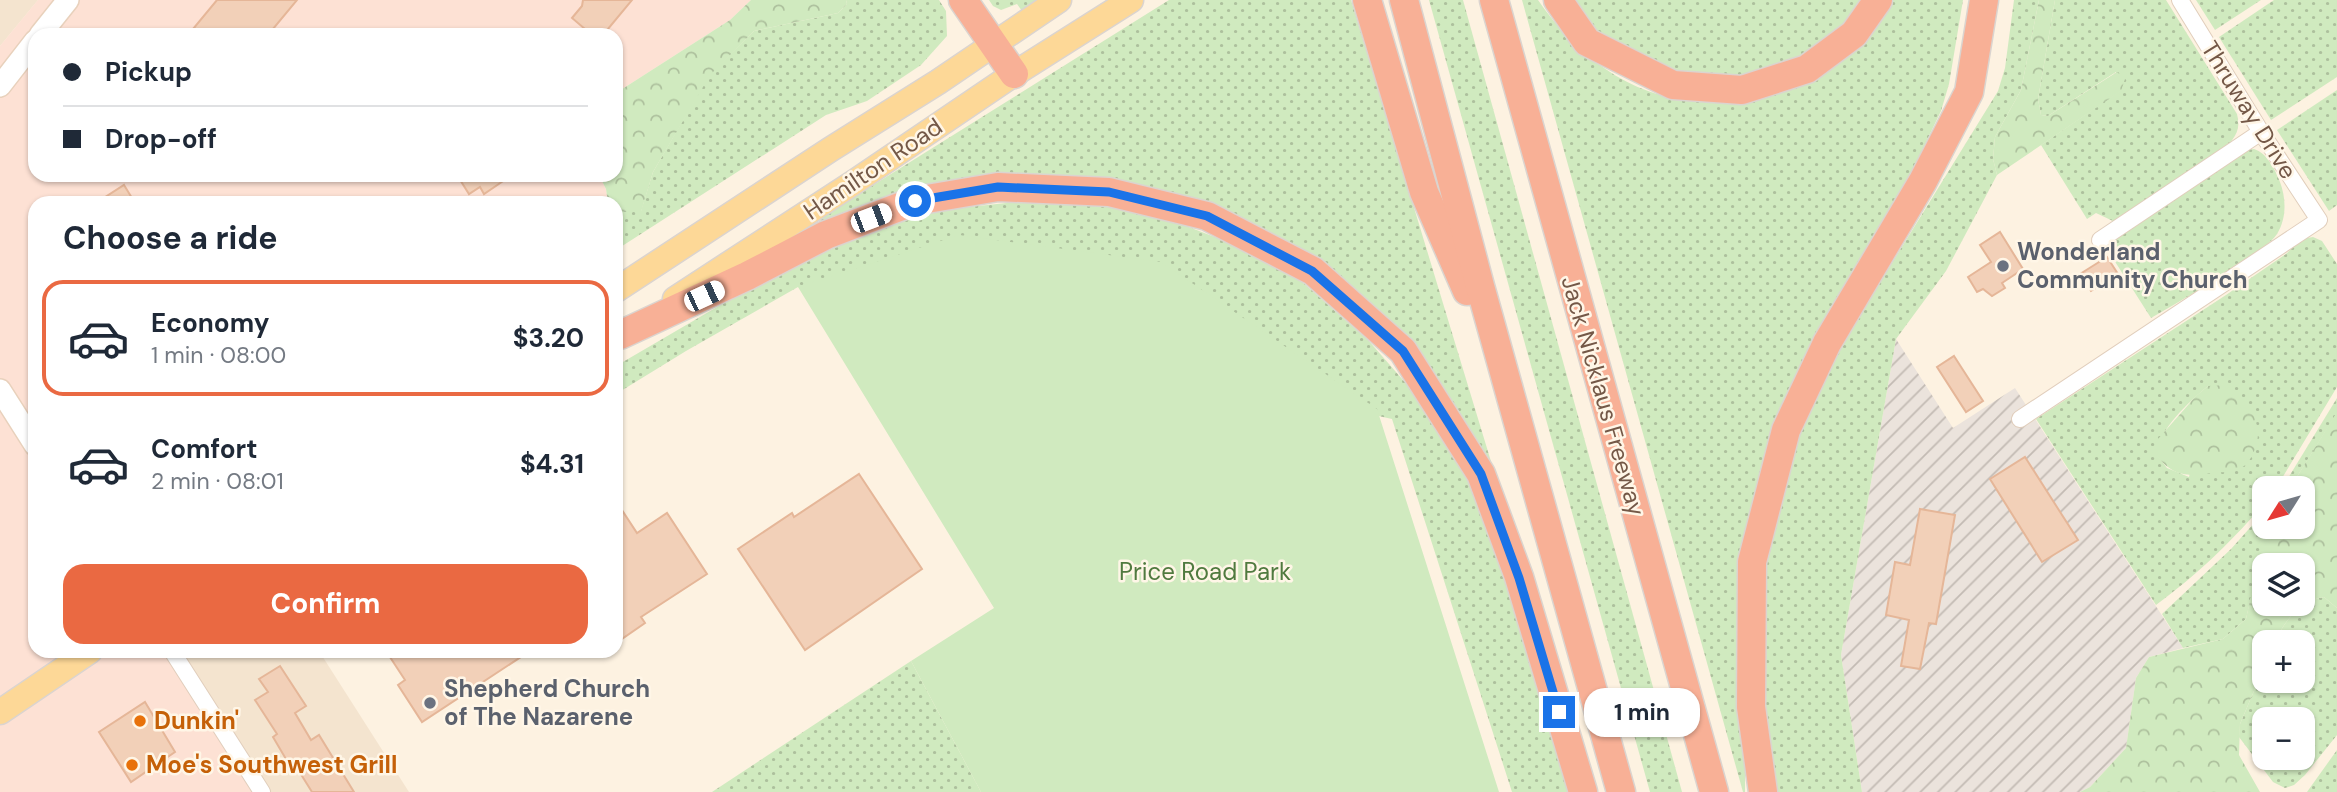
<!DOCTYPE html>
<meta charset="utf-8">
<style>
body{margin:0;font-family:"DM Sans",sans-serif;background:#f2f2f3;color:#1f2937;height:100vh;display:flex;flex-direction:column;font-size:26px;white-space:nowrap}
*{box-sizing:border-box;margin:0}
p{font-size:23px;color:#747a83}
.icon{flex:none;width:38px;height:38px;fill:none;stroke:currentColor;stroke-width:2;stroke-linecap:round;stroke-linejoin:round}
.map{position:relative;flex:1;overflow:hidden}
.side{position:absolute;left:28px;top:196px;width:595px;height:462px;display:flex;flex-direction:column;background:#fff;border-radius:21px;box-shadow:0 2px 5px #0004}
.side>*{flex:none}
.top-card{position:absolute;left:28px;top:28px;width:595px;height:154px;border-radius:21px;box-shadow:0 2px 5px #0004;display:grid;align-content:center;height:154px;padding:0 35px;background:#fff}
.needle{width:46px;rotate:233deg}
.tools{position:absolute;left:2252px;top:476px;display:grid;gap:14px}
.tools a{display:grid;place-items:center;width:63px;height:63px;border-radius:14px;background:#fff;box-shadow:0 2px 5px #0004;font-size:35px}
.end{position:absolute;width:32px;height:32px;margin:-16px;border:9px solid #1a73e8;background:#fff;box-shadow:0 0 0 4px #fff}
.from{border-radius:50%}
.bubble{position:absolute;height:49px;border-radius:21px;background:#fff;box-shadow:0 2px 5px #0004;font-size:23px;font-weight:700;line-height:49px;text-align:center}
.car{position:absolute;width:21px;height:42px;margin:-21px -10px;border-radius:9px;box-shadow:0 0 5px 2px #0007;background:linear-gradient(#fff 24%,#345 0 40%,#fff 0 76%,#345 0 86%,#fff 0)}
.top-card b{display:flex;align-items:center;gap:24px;height:66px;font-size:26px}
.top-card b+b{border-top:2px solid #e0e1e3}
.top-card i{width:18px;height:18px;background:#1f2937}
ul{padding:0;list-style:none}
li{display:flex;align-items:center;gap:21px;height:116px;margin:0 14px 10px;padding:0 21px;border:4px solid transparent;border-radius:21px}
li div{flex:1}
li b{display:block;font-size:26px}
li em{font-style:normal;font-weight:700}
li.active{border-color:#ea6942}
li>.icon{width:63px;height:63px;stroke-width:1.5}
h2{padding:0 35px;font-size:32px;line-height:84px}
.button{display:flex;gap:14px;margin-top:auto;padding:14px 35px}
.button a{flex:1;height:80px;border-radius:21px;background:#ea6942;color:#fff;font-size:28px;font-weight:700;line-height:80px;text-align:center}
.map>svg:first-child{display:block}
.residential{fill:#f4e4cf}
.commercial{fill:#fde1d4}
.industrial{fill:url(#industrial-furrows)}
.grass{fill:url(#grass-dots);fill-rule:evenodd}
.forest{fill:url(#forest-crowns);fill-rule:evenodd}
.green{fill:#d0eabf}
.building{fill:#f2d0b8;stroke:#e5b698;stroke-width:2}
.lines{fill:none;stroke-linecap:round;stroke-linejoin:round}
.minor-casing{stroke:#e1cebc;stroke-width:18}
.secondary-casing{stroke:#e8d1bc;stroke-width:24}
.primary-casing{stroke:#dbd4cf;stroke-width:27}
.motorway-casing{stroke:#dbd4cf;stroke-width:31}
.minor{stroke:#fff;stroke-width:16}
.secondary{stroke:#fff;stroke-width:21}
.primary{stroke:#fdd897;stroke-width:24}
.motorway{stroke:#f8b096;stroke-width:28}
.route{stroke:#1a73e8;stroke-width:9}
.worship-dot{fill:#6b7280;stroke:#fff6e7;stroke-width:2.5}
.food-dot{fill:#e8710a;stroke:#fff6e7;stroke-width:2.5}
.labels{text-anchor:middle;stroke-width:5;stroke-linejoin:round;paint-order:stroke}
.street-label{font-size:24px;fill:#745847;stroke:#fff6e7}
.worship-label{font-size:24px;font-weight:bold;fill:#5b616d;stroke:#fff6e7;text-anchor:start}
.park-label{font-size:24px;fill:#507a3f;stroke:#fff6e7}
.food-label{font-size:24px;font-weight:bold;fill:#c56008;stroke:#fff6e7;text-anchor:start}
</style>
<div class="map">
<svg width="2337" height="792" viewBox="0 0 2337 792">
<defs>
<pattern id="industrial-furrows" width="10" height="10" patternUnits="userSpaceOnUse" patternTransform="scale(1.75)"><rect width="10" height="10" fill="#ebe3dc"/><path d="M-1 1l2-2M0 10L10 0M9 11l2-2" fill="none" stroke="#c3bbb4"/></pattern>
<pattern id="grass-dots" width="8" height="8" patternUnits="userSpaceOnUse" patternTransform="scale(1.75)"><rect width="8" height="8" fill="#d0eabf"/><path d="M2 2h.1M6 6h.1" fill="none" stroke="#adc09d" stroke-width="1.8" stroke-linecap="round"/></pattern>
<pattern id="forest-crowns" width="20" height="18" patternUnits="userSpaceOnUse" patternTransform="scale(1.75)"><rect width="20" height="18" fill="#d0eabf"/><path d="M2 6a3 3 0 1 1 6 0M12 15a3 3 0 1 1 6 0" fill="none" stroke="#adc09d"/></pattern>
</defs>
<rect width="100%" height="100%" fill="#fdf2e1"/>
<g class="residential">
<polygon points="0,0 38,0 0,46"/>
<polygon points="199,651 319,651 409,792 256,792 175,666"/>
</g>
<polygon class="commercial" points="38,0 751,0 730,20 616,93 616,35 35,35 35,175 599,175 606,189 608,203 35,203 35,651 191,651 190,656 176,665 256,792 0,792 0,46"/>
<polygon class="industrial" points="1896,339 1953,428 2015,388 2183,648 2149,657 2136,678 2126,748 2090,787 2080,792 1862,792 1841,655"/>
<g class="grass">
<polygon points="846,0 939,0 946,11 947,36 921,65 867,101 826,115 616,250 616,212 641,211 653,172 709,75 754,31 838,13 847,4"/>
<polygon points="989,0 1037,0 1022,11 1017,4 1001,10 993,6"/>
<polygon points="1169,0 1351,0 1493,468 1443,394 1281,242 1078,182 824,226 819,219"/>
<polygon points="1429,0 1463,0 1682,792 1650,792"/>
<path d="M1522 0H1538C1578 58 1637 103 1710 101 1718 101 1729 103 1737 100 1751 95 1765 83 1778 75 1814 53 1851 31 1888 8L1892 0H1963L1949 84 1941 111 1891 215 1763 467 1748 519 1741 565 1736 629 1738 682 1745 750V792H1743Z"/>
<polygon points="1563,0 1868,0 1819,50 1756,77 1684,80 1617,53"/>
<polygon points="2014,0 2039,0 2021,90 1995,137 1993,159 1997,175 1946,271 1896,339 1841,655 1862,792 1775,792 1765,731 1762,586 1772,525 1795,445 1821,383 1863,310 1998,91 2005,68"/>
<path d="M2055 0H2166L2237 114C2241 129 2236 137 2225 148L2121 219 2113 221 2096 213 2087 219 2041 145 2120 91 2116 72 2048 116 2041 115 2038 99Z"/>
<polygon points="2196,0 2261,0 2215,30"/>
<polygon points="2274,0 2337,0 2337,77 2271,120 2219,37"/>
<polygon points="2337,90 2337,205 2329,211 2277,130"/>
<path d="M2254 149C2267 153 2275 169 2280 182 2286 198 2287 218 2277 234 2269 245 2255 254 2243 261 2214 282 2182 300 2151 318L2105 246 2246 150Z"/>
<polygon points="1016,202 1089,203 1168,219 1251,251 1301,281 1368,340 1417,396 1476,495 1528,650 1570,792 1512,792 1392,419 798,287 686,351 616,394 616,366 753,286 868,232 940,210"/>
<path d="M2313 237 2322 241 2337 264V387L2276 488H2264V504C2229 544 2199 573 2156 605L2036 419 2226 295 2286 254 2301 239ZM2208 386 2189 477 2167 468 2156 454C2160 428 2188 403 2208 386Z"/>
<polygon points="2337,398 2337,413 2290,488 2282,488"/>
<polygon points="2264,512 2264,527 2267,527 2246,619 2223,639 2183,648 2162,614 2231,549"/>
<path d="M2324 597 2337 608V735L2305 775 2294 785 2285 788 2273 782 2239 737 2240 724 2264 667V681H2303V642H2275C2284 621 2301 600 2324 597ZM2264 719H2303V758H2264Z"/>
<polygon points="911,661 981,792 712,792"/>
<polygon points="2337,750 2337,792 2307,792"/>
</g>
<g class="forest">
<polygon points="751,0 846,0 847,4 838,13 754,31 710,75 653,172 641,212 616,212 616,203 608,203 606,189 599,175 616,175 616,93 730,20"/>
<polygon points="2039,0 2055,0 2038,99 2041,115 2048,116 2117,72 2125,79 2121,91 1997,175 1993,159 1995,137 2021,90"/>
<path d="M2229 385C2248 401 2265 425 2255 449 2252 457 2247 466 2239 469 2231 473 2220 472 2212 473 2185 477 2173 476 2155 454L2158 439 2196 396 2208 386Z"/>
<path d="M2337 412V608L2324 597C2301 600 2284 621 2275 642H2264V667L2240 724 2239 755 2260 792H2080L2090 787 2126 748 2136 678 2149 657 2223 639 2246 619 2265 529 2267 527H2303V488H2290ZM2303 565V604H2264V565Z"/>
</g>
<polygon class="green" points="959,235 1161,262 1377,409 1499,792 981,792 911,661 994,608 798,287"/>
<g class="building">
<polygon points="217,0 297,0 268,35 188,35"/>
<polygon points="583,0 632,0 603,35 592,35 572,18 582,6"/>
<polygon points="457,175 512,175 484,194 480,187 469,194"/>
<polygon points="124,185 135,203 96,203"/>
<polygon points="2000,232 2023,269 2002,283 2005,288 1992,296 1983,289 1977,292 1968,277 1991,262 1980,245"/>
<polygon points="2107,257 2118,274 2091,291 2080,274"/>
<polygon points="1954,356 1983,401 1966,412 1937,367"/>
<polygon points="2025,457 2078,540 2042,562 1990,479"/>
<polygon points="859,474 922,569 805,650 738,549 792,513 794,517"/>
<polygon points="616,501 637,533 667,513 707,574 641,617 645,623 616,643"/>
<polygon points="1920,509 1955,515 1936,624 1929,623 1920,669 1901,666 1909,620 1886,615 1895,562 1910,565"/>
<polygon points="386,651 530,651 422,722 398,685 405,680"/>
<polygon points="280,666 306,706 295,713 311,740 319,735 354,792 312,792 297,768 293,771 273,737 277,734 255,700 268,692 259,679"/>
<polygon points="145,702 175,752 131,782 99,732"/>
</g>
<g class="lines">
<defs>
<g id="minor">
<polyline points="2100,240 2261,132"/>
<polyline points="2020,419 2319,220 2261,132 2180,0"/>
<polyline points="172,651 262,792"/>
</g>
<g id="secondary">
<polyline points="40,35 68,0"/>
<polyline points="0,86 35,41"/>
<polyline points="0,390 35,445"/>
</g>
<g id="primary">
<polyline points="616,290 831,149 938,82 1059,0"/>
<polyline points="675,299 853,183 1014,74 1131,0"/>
<polyline points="0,712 90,651"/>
</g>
<g id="motorway">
<polyline points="963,0 1014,74"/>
<polyline points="1367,0 1424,192 1467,291"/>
<polyline points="1404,0 1480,286 1621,792"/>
<polyline points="1494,0 1714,792"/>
<polyline points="1558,0 1587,42 1673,85 1742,90 1807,69 1854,34 1878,0"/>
<polyline points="620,335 747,276 826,235 915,201 998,187 1109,192 1207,216 1313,271 1403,351 1481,474 1519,577 1583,792"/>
<polyline points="1763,792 1751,707 1752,562 1786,430 1827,343 1923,181 1969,92 1984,0"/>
</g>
</defs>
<use href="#minor" class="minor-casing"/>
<use href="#secondary" class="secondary-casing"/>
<use href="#primary" class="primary-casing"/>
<use href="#motorway" class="motorway-casing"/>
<use href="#minor" class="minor"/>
<use href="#secondary" class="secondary"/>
<use href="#primary" class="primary"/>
<use href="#motorway" class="motorway"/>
</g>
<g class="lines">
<polyline class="route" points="915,201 998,187 1109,192 1207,216 1312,271 1403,351 1481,474 1519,578 1559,712"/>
</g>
<g class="worship-dot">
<circle cx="2003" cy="266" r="7"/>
<circle cx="430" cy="703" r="7"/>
</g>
<g class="food-dot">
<circle cx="140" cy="721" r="7"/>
<circle cx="132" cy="765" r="7"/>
</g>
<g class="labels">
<g class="street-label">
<text transform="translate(2249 110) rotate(58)" y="8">Thruway Drive</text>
<text transform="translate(873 169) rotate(-34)" y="8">Hamilton Road</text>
<text transform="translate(1603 396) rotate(74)" y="8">Jack Nicklaus Freeway</text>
</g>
<g class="worship-label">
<text x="2017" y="260">Wonderland<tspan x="2017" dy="28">Community Church</tspan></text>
<text x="444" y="697">Shepherd Church<tspan x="444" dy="28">of The Nazarene</tspan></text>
</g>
<g class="park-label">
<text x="1205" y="580">Price Road Park</text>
</g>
<g class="food-label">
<text x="154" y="729">Dunkin'</text>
<text x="146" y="773">Moe's Southwest Grill</text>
</g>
</g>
</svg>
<div class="tools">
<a><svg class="needle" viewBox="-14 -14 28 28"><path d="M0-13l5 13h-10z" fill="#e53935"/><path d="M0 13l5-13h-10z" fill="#747a83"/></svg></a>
<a><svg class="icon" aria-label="layers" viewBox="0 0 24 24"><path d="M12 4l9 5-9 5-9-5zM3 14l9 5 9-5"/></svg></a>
<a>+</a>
<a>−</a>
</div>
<i class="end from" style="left:915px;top:201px"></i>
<i class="end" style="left:1559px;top:712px"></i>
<div class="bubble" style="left:1584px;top:688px;width:116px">1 min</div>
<i class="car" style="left:871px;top:218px;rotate:69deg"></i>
<i class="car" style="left:704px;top:296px;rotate:65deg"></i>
<div class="top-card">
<b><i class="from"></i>Pickup</b>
<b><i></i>Drop-off</b>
</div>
<section class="side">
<h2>Choose a ride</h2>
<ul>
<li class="active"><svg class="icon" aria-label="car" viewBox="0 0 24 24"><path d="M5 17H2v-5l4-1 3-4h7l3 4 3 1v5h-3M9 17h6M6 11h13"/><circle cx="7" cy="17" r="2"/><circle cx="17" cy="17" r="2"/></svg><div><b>Economy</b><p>1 min · 08:00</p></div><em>$3.20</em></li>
<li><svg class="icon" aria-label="car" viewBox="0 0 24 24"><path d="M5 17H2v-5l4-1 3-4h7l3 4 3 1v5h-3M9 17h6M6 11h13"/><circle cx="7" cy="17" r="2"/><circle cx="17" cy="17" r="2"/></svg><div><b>Comfort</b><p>2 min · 08:01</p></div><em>$4.31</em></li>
</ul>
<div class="button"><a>Confirm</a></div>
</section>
</div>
